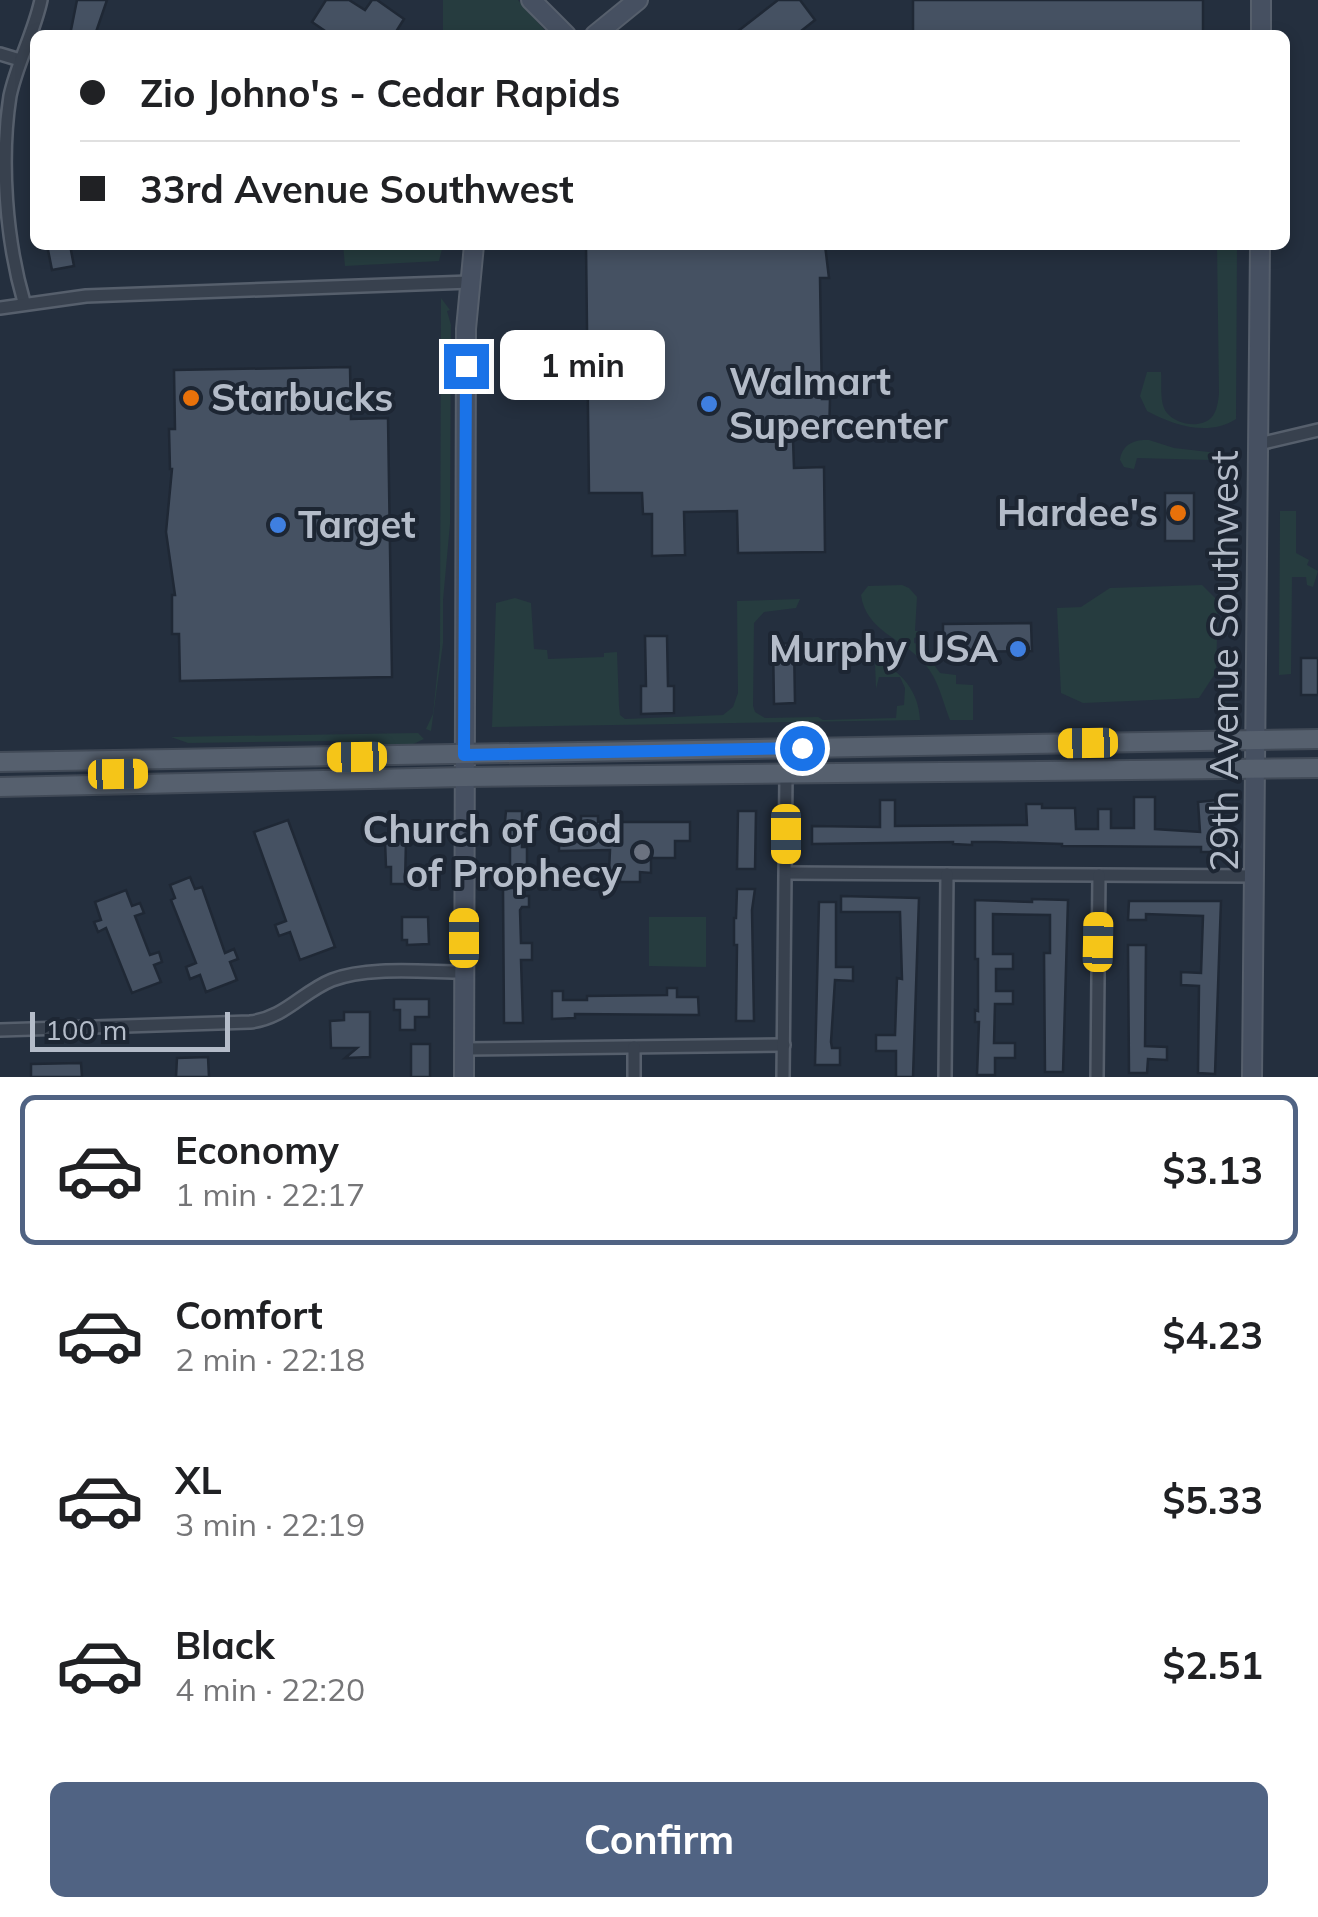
<!DOCTYPE html>
<meta charset="utf-8">
<style>
body{margin:0;font-family:Mulish,sans-serif;background:#f6f6f6;color:#202124;height:100vh;display:flex;flex-direction:column;font-size:38px;white-space:nowrap}
*{box-sizing:border-box;margin:0}
p{font-size:32px;color:#757577}
.icon{flex:none;width:55px;height:55px;fill:none;stroke:currentColor;stroke-width:2;stroke-linecap:round;stroke-linejoin:round}
.map{position:relative;height:1077px;overflow:hidden}
.side{display:flex;flex-direction:column;background:#fff;flex:1}
.side>*{flex:none}
.guide{position:absolute;left:30px;top:30px;width:1260px;height:220px;border-radius:15px;box-shadow:0 5px 15px #0003;display:grid;align-content:center;height:220px;padding:0 50px;background:#fff}
.scale{position:absolute;left:30px;bottom:25px;width:200px;box-sizing:border-box;padding-left:10px;border:5px solid #b4bcc9;border-top:0;font-size:28px;line-height:35px;white-space:nowrap;color:#b4bcc9;-webkit-text-stroke:8px #1d2633;paint-order:stroke}
.end{position:absolute;width:45px;height:45px;margin:-22px;border:12px solid #1a73e8;background:#fff;box-shadow:0 0 0 5px #fff}
.from{border-radius:50%}
.bubble{position:absolute;height:70px;border-radius:15px;background:#fff;box-shadow:0 5px 15px #0003;font-size:32px;font-weight:700;line-height:70px;text-align:center}
.car{position:absolute;width:30px;height:60px;margin:-30px -15px;border-radius:12px;box-shadow:0 0 8px 2px #0007;background:linear-gradient(#f5c518 24%,#345 0 40%,#f5c518 0 76%,#345 0 86%,#f5c518 0)}
.guide b{display:flex;align-items:center;gap:35px;height:95px;font-size:38px}
.guide b+b{border-top:2px solid #e0e0e0}
.guide i{width:25px;height:25px;background:#202124}
ul{padding:18px 0 0;list-style:none}
li{display:flex;align-items:center;gap:30px;height:150px;margin:0 20px 15px;padding:0 30px;border:5px solid transparent;border-radius:15px}
li div{flex:1}
li b{display:block;font-size:38px}
li em{font-style:normal;font-weight:700}
li.current{border-color:#506383}
li>.icon{width:90px;height:90px;stroke-width:1.5}
.action{display:flex;gap:20px;margin-top:auto;padding:20px 50px}
.action a{flex:1;height:115px;border-radius:15px;background:#506383;color:#fff;font-size:40px;font-weight:700;line-height:115px;text-align:center}
.map>svg:first-child{display:block}
.green{fill:#263c3f}
.building{fill:#455162;stroke:#1f2835;stroke-width:2.5}
.lines{fill:none;stroke-linecap:round;stroke-linejoin:round}
.street-casing{stroke:#565f6c;stroke-width:16}
.secondary-casing{stroke:#565f6c;stroke-width:22}
.primary-casing{stroke:#414a57;stroke-width:22}
.street{stroke:#38414e;stroke-width:11}
.secondary{stroke:#465061;stroke-width:18}
.primary{stroke:#56606e;stroke-width:18}
.route{stroke:#1a73e8;stroke-width:12}
.food-dot{fill:#e8710a;stroke:#1d2633;stroke-width:4}
.shop-dot{fill:#3f7fe0;stroke:#1d2633;stroke-width:4}
.worship-dot{fill:#6b7280;stroke:#1d2633;stroke-width:4}
.labels{text-anchor:middle;stroke-width:8;stroke-linejoin:round;paint-order:stroke}
.poi-label{font-size:38px;font-weight:bold;fill:#b4bcc9;stroke:#1d2633;text-anchor:start}
.street-label{font-size:38px;fill:#b4bcc9;stroke:#1d2633}
</style>
<div class="map">
<svg width="1318" height="1077" viewBox="0 0 1318 1077">
<rect width="100%" height="100%" fill="#242f3e"/>
<g class="green">
<polygon points="443,0 518,0 549,35 443,35"/>
<polygon points="343,245 443,245 439,261 345,266"/>
<path d="M1217 245H1237L1236 419C1208 437 1173 425 1147 411L1140 396 1147 372H1161C1162 385 1159 403 1167 413 1177 425 1201 429 1212 417 1217 411 1218 402 1219 394Z"/>
<polygon points="441,298 450,310 447,311 451,325 450,524 443,600 443,643 431,731 426,729 433,714 440,647"/>
<path d="M1149 440 1174 448 1226 454 1236 462V468L1224 469 1212 463 1211 460 1137 458 1134 469 1124 467 1120 460C1122 444 1135 439 1149 440Z"/>
<polygon points="1280,511 1296,511 1296,553 1309,560 1307,565 1318,571 1313,587 1307,585 1306,577 1292,577 1291,674 1279,675"/>
<path d="M902 585 909 588 917 597 915 631H918V637L914 638V643L919 644 940 673 956 675V684L973 685V720H950C942 700 939 680 924 663 902 638 866 631 861 595L868 586Z"/>
<polygon points="1202,585 1218,601 1216,672 1199,698 1083,703 1061,693 1057,608 1081,607 1110,588"/>
<path d="M515 598 531 603 534 649 547 650 548 659 604 657V653L617 652 619 706 620 715 625 719 723 715 733 707 738 693 737 601 800 599 796 608 764 612 754 623 753 706 755 712 765 718 818 717 823 720 896 718 897 706 904 705 905 688 900 677H879L876 689 875 662C902 669 919 693 920 720L492 727 496 603Z"/>
<polygon points="418,733 424,739 407,747 329,741 188,743 171,737"/>
<polygon points="649,917 706,917 706,967 649,966"/>
</g>
<g class="building">
<polygon points="77,0 107,0 95,35 70,35"/>
<polygon points="326,0 349,0 365,10 372,0 377,0 404,19 394,35 331,35 312,22"/>
<polygon points="778,0 800,0 815,20 796,35 733,35"/>
<rect x="913" y="0" width="290" height="35"/>
<polygon points="47,245 70,245 74,266 52,270"/>
<polygon points="586,245 825,245 829,278 820,278 822,399 830,399 829,439 793,439 794,468 824,467 825,552 738,553 737,511 684,512 685,555 652,556 652,514 643,514 642,493 589,493"/>
<polygon points="350,367 351,419 388,418 392,677 180,681 179,634 172,634 172,595 175,595 166,532 172,469 170,469 169,429 175,429 174,370"/>
<rect x="1165" y="493" width="29" height="48"/>
<polygon points="1031,623 1032,651 943,652 943,624"/>
<polygon points="645,636 667,636 668,686 674,686 674,713 641,714 641,686 646,686"/>
<polygon points="794,643 795,703 774,704 773,644"/>
<rect x="1301" y="658" width="17" height="37"/>
<polygon points="1134,797 1155,797 1155,829 1200,832 1198,802 1217,800 1219,852 1201,852 1201,847 1062,846 1062,844 997,842 972,842 972,845 953,844 953,842 812,844 812,826 880,827 880,800 895,800 895,826 1027,825 1026,804 1042,804 1042,808 1075,808 1076,829 1098,829 1098,809 1111,809 1111,828 1134,828"/>
<polygon points="506,811 522,811 522,847 527,847 527,867 510,867 510,842 503,842"/>
<polygon points="738,811 756,811 755,869 737,869"/>
<polygon points="581,816 598,816 598,822 690,822 690,841 675,841 675,858 651,858 651,873 640,872 640,882 620,882 620,872 609,872 610,850 559,851 559,830 581,827"/>
<polygon points="288,820 335,947 300,960 290,932 279,936 275,925 286,921 254,832"/>
<polygon points="406,840 405,884 391,884 391,867 386,867 385,841"/>
<polygon points="190,877 195,889 202,887 225,953 234,949 238,959 230,962 237,980 206,992 200,975 190,979 186,967 196,963 171,900 175,898 170,885"/>
<polygon points="503,888 521,888 521,896 529,896 529,907 522,907 520,910 521,943 532,943 532,960 521,960 523,1023 504,1023"/>
<polygon points="737,889 755,889 752,910 754,1021 736,1021 737,945 734,945 734,918 736,918"/>
<polygon points="126,890 132,906 140,903 144,913 135,916 150,955 159,952 162,962 154,965 161,982 132,993 106,928 98,932 94,922 101,920 95,902"/>
<polygon points="841,896 919,898 913,1077 896,1077 896,1051 876,1051 876,1035 895,1035 897,978 902,979 900,912 841,912"/>
<polygon points="1032,899 1068,900 1063,1072 1045,1072 1044,953 1050,953 1050,915 993,914 993,954 1013,954 1013,969 996,969 996,991 1013,991 1013,1004 995,1004 994,1043 1015,1043 1015,1058 995,1058 995,1075 977,1075 979,1022 975,1022 975,1010 978,1011 978,959 975,959 975,900 1032,902"/>
<polygon points="1129,901 1221,901 1215,1074 1198,1073 1199,986 1181,985 1181,972 1201,973 1203,916 1146,914 1146,920 1128,920"/>
<polygon points="819,902 836,902 836,967 853,967 853,981 835,980 831,1042 832,1048 840,1048 840,1065 815,1065"/>
<polygon points="402,917 428,917 429,944 407,945 407,940 402,940"/>
<polygon points="1128,945 1146,945 1145,1046 1167,1047 1167,1060 1148,1059 1147,1073 1129,1073"/>
<polygon points="667,988 677,988 677,997 698,997 699,1015 575,1014 575,1018 552,1019 552,991 563,991 563,1000 587,1000 587,996 667,995"/>
<polygon points="394,999 429,999 429,1017 415,1017 415,1030 400,1030 400,1010 394,1010"/>
<polygon points="344,1012 370,1012 370,1057 345,1058 357,1048 331,1048 330,1021 344,1020"/>
<rect x="411" y="1044" width="19" height="33"/>
<polygon points="208,1057 209,1077 176,1077 177,1058"/>
<polygon points="81,1063 82,1077 31,1077 31,1064"/>
</g>
<g class="lines">
<defs>
<g id="street">
<polyline points="0,54 20,60"/>
<path d="M24 302C6 240 0 160 10 96 17 63 34 33 41 0"/>
<polyline points="0,308 86,296 470,282"/>
<polyline points="1259,444 1318,430"/>
<polyline points="786,873 1256,876"/>
<path d="M0 1030 250 1022C285 1018 302 992 332 980 368 966 425 972 464 972"/>
<polyline points="464,1049 784,1045"/>
<polyline points="634,1077 634,1047"/>
<polyline points="783,1077 786,775"/>
<polyline points="945,1077 947,874"/>
<polyline points="1097,1077 1099,875"/>
</g>
<g id="secondary">
<polyline points="531,0 566,35"/>
<polyline points="1261,0 1261,35"/>
<polyline points="595,35 638,0"/>
<polyline points="464,1077 466,329 474,245"/>
<polyline points="1252,1077 1260,245"/>
</g>
<g id="primary">
<polyline points="0,762 1318,739"/>
<polyline points="0,787 464,777 1318,768"/>
</g>
</defs>
<use href="#street" class="street-casing"/>
<use href="#secondary" class="secondary-casing"/>
<use href="#primary" class="primary-casing"/>
<use href="#street" class="street"/>
<use href="#secondary" class="secondary"/>
<use href="#primary" class="primary"/>
</g>
<g class="lines">
<polyline class="route" points="466,366 464,755 802,748"/>
</g>
<g class="food-dot">
<circle cx="191" cy="398" r="10"/>
<circle cx="1178" cy="513" r="10"/>
</g>
<g class="shop-dot">
<circle cx="709" cy="404" r="10"/>
<circle cx="278" cy="525" r="10"/>
<circle cx="1018" cy="649" r="10"/>
</g>
<circle class="worship-dot" cx="642" cy="852" r="10"/>
<g class="labels">
<g class="poi-label">
<text x="729" y="395">Walmart<tspan x="729" dy="44">Supercenter</tspan></text>
<text x="211" y="411">Starbucks</text>
<text x="1158" y="526" text-anchor="end">Hardee's</text>
<text x="298" y="538">Target</text>
<text x="998" y="662" text-anchor="end">Murphy USA</text>
<text x="622" y="843" text-anchor="end">Church of God<tspan x="622" dy="44">of Prophecy</tspan></text>
</g>
<g class="street-label">
<text transform="translate(1225 661) rotate(-90)" y="13">29th Avenue Southwest</text>
</g>
</g>
</svg>
<div class="scale">100 m</div>
<i class="end from" style="left:802px;top:748px"></i>
<i class="end" style="left:466px;top:366px"></i>
<div class="bubble" style="left:500px;top:330px;width:165px">1 min</div>
<i class="car" style="left:1088px;top:743px;rotate:269deg"></i>
<i class="car" style="left:357px;top:757px;rotate:269deg"></i>
<i class="car" style="left:118px;top:774px;rotate:89deg"></i>
<i class="car" style="left:786px;top:834px;rotate:180deg"></i>
<i class="car" style="left:464px;top:938px;rotate:0deg"></i>
<i class="car" style="left:1098px;top:942px;rotate:1deg"></i>
<div class="guide">
<b><i class="from"></i>Zio Johno's - Cedar Rapids</b>
<b><i></i>33rd Avenue Southwest</b>
</div>
</div>
<section class="side">
<ul>
<li class="current"><svg class="icon" aria-label="car" viewBox="0 0 24 24"><path d="M5 17H2v-5l4-1 3-4h7l3 4 3 1v5h-3M9 17h6M6 11h13"/><circle cx="7" cy="17" r="2"/><circle cx="17" cy="17" r="2"/></svg><div><b>Economy</b><p>1 min · 22:17</p></div><em>$3.13</em></li>
<li><svg class="icon" aria-label="car" viewBox="0 0 24 24"><path d="M5 17H2v-5l4-1 3-4h7l3 4 3 1v5h-3M9 17h6M6 11h13"/><circle cx="7" cy="17" r="2"/><circle cx="17" cy="17" r="2"/></svg><div><b>Comfort</b><p>2 min · 22:18</p></div><em>$4.23</em></li>
<li><svg class="icon" aria-label="car" viewBox="0 0 24 24"><path d="M5 17H2v-5l4-1 3-4h7l3 4 3 1v5h-3M9 17h6M6 11h13"/><circle cx="7" cy="17" r="2"/><circle cx="17" cy="17" r="2"/></svg><div><b>XL</b><p>3 min · 22:19</p></div><em>$5.33</em></li>
<li><svg class="icon" aria-label="car" viewBox="0 0 24 24"><path d="M5 17H2v-5l4-1 3-4h7l3 4 3 1v5h-3M9 17h6M6 11h13"/><circle cx="7" cy="17" r="2"/><circle cx="17" cy="17" r="2"/></svg><div><b>Black</b><p>4 min · 22:20</p></div><em>$2.51</em></li>
</ul>
<div class="action"><a>Confirm</a></div>
</section>
